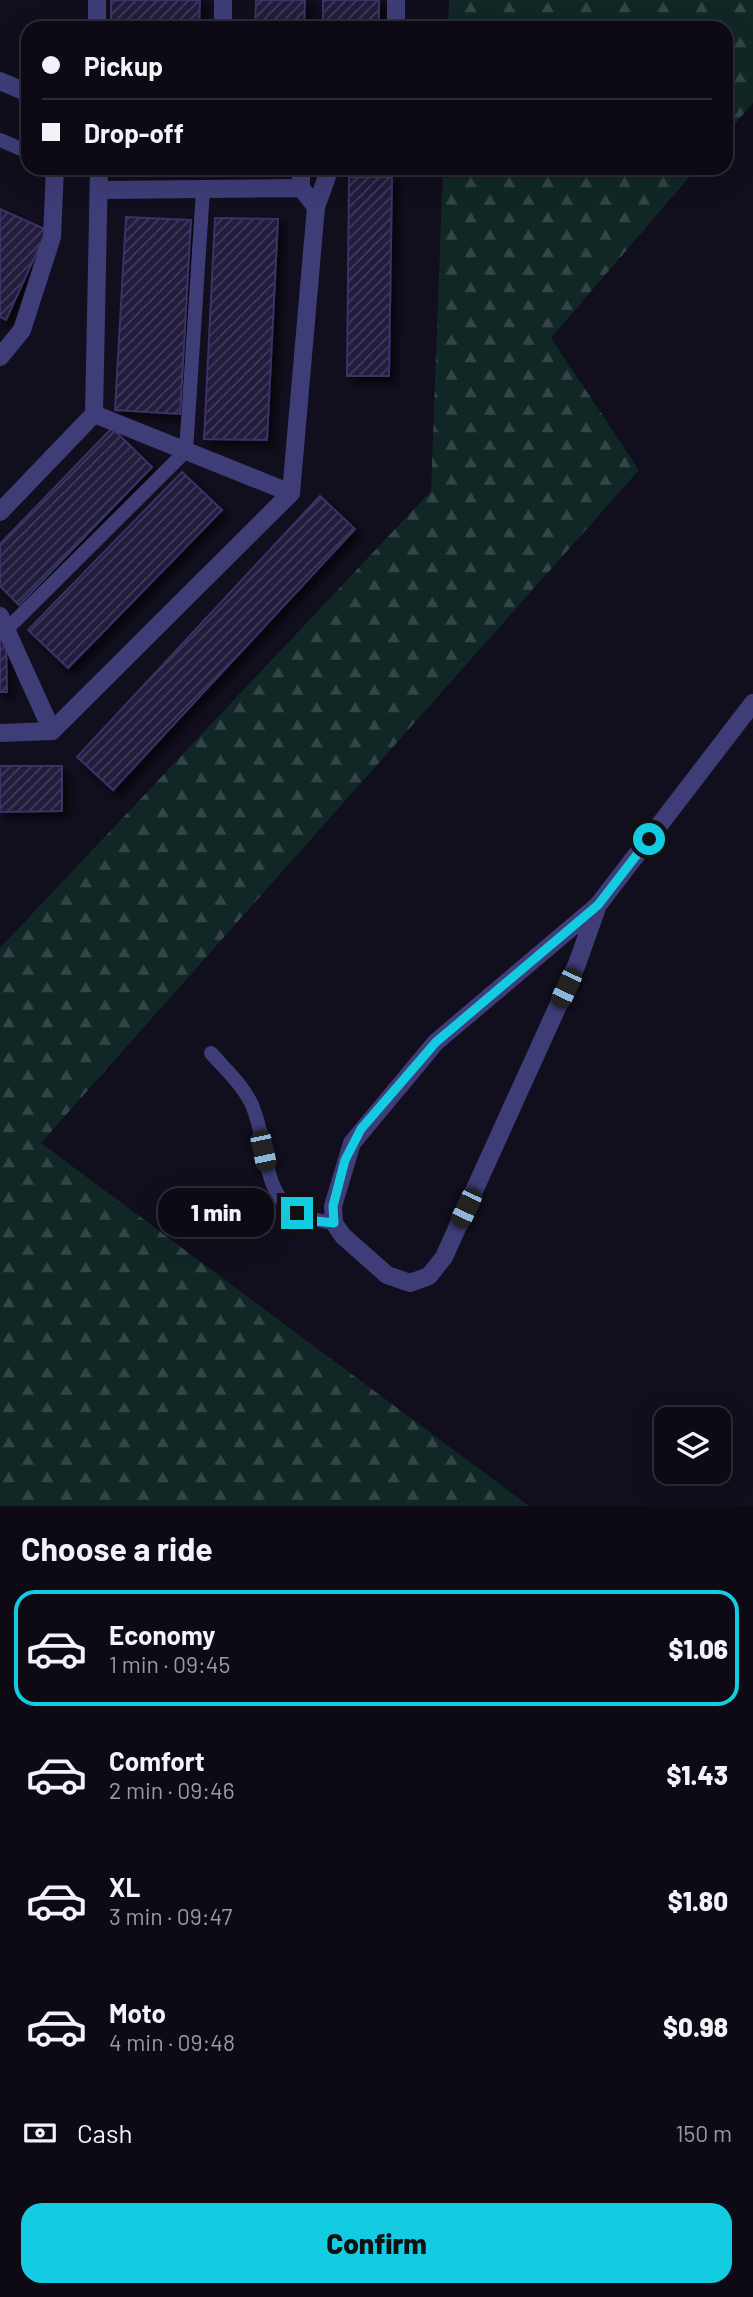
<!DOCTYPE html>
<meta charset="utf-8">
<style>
body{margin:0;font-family:Barlow,sans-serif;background:#16131f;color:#f1f3f6;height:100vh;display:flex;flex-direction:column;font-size:26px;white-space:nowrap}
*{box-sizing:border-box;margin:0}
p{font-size:23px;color:#9a9aa1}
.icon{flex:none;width:38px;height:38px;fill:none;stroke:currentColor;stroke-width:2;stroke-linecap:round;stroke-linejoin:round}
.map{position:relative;height:1506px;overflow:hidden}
.drawer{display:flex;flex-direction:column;background:#0d0a16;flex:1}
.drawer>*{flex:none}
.guide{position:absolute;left:21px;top:21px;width:712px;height:154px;border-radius:21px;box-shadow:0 7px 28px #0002,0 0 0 2px #2d2b35;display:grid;align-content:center;height:154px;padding:0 21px;background:#0d0a16}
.tools{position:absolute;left:654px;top:1407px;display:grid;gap:14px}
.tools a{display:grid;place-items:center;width:77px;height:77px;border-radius:14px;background:#0d0a16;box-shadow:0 7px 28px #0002,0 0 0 2px #2d2b35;font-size:35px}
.end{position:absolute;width:32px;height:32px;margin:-16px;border:9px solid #14cce1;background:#111;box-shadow:0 0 0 4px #111}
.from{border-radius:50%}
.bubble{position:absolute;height:49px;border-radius:21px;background:#0d0a16;box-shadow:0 7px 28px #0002,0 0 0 2px #2d2b35;font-size:23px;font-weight:800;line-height:49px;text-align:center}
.car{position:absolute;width:21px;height:42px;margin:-21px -10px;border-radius:9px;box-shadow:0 0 5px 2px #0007;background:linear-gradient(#222 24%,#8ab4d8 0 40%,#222 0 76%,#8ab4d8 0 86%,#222 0)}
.guide b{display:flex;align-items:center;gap:24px;height:66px;font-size:26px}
.guide b+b{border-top:2px solid #2d2b35}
.guide i{width:18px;height:18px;background:#f1f3f6}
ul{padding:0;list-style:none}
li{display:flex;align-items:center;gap:21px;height:116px;margin:0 14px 10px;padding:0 7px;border:4px solid transparent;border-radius:21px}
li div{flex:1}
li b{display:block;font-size:26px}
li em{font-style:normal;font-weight:800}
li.selected{border-color:#14cce1}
li>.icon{width:63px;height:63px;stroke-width:1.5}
h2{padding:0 21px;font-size:32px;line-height:84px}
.pay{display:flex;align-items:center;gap:18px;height:77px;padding:0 21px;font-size:26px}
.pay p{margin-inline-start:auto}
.cta{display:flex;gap:14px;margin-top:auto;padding:14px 21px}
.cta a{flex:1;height:80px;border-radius:21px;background:#14cce1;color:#111;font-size:28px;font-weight:800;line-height:80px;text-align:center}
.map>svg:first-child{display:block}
.forest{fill:url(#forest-firs)}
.building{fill:url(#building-hatch);stroke:#3b3066;stroke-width:2;filter:url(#shadow)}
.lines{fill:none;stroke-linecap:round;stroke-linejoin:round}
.service{stroke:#3f3d78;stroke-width:14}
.minor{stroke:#3f3d78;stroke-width:18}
.route{stroke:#14cce1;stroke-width:9}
</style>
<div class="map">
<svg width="753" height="1506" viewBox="0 0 753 1506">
<defs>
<pattern id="forest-firs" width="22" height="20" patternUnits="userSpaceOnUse" patternTransform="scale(1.75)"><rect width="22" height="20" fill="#112726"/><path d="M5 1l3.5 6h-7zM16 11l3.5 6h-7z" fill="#334546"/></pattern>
<pattern id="building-hatch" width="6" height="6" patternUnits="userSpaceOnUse" patternTransform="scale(1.75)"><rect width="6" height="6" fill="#221c3d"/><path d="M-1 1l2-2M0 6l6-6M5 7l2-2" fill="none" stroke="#413c5a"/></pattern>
<filter id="shadow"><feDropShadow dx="6" dy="6" stdDeviation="3.5" flood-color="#0009"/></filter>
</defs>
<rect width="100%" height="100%" fill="#110e1d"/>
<g class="forest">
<polygon points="449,0 753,0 753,103 726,134 726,28 448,28"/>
<polygon points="443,168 697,168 551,338 639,470 41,1143 529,1506 0,1506 0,948 431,491"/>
</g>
<g class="building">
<polygon points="111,0 200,0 199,28 111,28"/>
<polygon points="256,0 305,0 304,28 255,28"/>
<rect x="323" y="0" width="56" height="28"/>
<polygon points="349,177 392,177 389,376 347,376"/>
<polygon points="0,209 47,230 6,320 0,317"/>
<polygon points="126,217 191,220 180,414 115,410"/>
<polygon points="215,218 278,219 267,440 204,439"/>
<polygon points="112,428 152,467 19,605 0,586 0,544"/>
<polygon points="182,472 222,510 68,668 28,630"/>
<polygon points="320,496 355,529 113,790 77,757"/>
<polygon points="0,639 6,639 7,692 0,692"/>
<polygon points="0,766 62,766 62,811 0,812"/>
</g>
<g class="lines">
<g class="service">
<polyline points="0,140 28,152"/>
<polyline points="0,630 7,629 186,451 203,190"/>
<path d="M211 1053C226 1070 243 1085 252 1105 275 1159 253 1213 334 1223"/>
</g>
<g class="minor">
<polyline points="97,0 97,28"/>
<polyline points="223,28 223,0"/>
<polyline points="396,28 396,0"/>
<polyline points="0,81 28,93"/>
<polyline points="301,168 301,188"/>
<polyline points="99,190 301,188 316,207"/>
<polyline points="0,357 22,330 52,237 55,168"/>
<polyline points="94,414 291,493"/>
<polyline points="0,512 94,414 99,168"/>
<polyline points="0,616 52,731"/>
<polyline points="0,733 52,731 291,493 316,207 330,168"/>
<polyline points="598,905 577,964 444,1257 429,1276 410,1283 387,1275 343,1236 334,1223 333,1206 352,1143 436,1042 598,905 753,703"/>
</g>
</g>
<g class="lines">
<polyline class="route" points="297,1213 316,1221 334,1223 333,1206 345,1160 361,1129 436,1042 598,905 649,839"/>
</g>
</svg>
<div class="tools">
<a><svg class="icon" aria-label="layers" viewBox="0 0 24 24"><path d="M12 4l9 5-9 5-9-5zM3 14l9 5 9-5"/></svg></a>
</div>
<i class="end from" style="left:649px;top:839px"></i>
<i class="end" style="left:297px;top:1213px"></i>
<div class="bubble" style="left:158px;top:1188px;width:116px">1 min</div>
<i class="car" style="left:566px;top:988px;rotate:205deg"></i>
<i class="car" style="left:263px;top:1151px;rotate:168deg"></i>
<i class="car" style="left:466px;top:1208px;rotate:205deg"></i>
<div class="guide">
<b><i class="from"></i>Pickup</b>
<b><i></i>Drop-off</b>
</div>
</div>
<section class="drawer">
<h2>Choose a ride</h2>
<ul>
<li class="selected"><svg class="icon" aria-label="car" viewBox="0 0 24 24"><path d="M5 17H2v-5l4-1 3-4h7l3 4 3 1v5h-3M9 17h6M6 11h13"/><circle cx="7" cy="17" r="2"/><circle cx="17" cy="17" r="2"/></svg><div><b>Economy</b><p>1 min · 09:45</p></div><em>$1.06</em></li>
<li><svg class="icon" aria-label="car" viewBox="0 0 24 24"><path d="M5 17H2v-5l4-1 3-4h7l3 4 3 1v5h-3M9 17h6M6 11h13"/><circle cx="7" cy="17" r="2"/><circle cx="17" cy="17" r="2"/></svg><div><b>Comfort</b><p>2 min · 09:46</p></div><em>$1.43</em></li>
<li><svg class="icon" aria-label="car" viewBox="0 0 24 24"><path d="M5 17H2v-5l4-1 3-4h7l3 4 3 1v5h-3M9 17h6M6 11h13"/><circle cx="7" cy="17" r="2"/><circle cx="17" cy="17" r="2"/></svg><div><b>XL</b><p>3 min · 09:47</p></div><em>$1.80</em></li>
<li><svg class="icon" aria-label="car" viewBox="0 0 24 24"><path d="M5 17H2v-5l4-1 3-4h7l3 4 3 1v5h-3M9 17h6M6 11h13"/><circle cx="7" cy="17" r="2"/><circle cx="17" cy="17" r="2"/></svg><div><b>Moto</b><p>4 min · 09:48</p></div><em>$0.98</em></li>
</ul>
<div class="pay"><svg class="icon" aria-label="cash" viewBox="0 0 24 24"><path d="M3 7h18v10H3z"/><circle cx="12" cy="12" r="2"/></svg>Cash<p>150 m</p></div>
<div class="cta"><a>Confirm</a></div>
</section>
